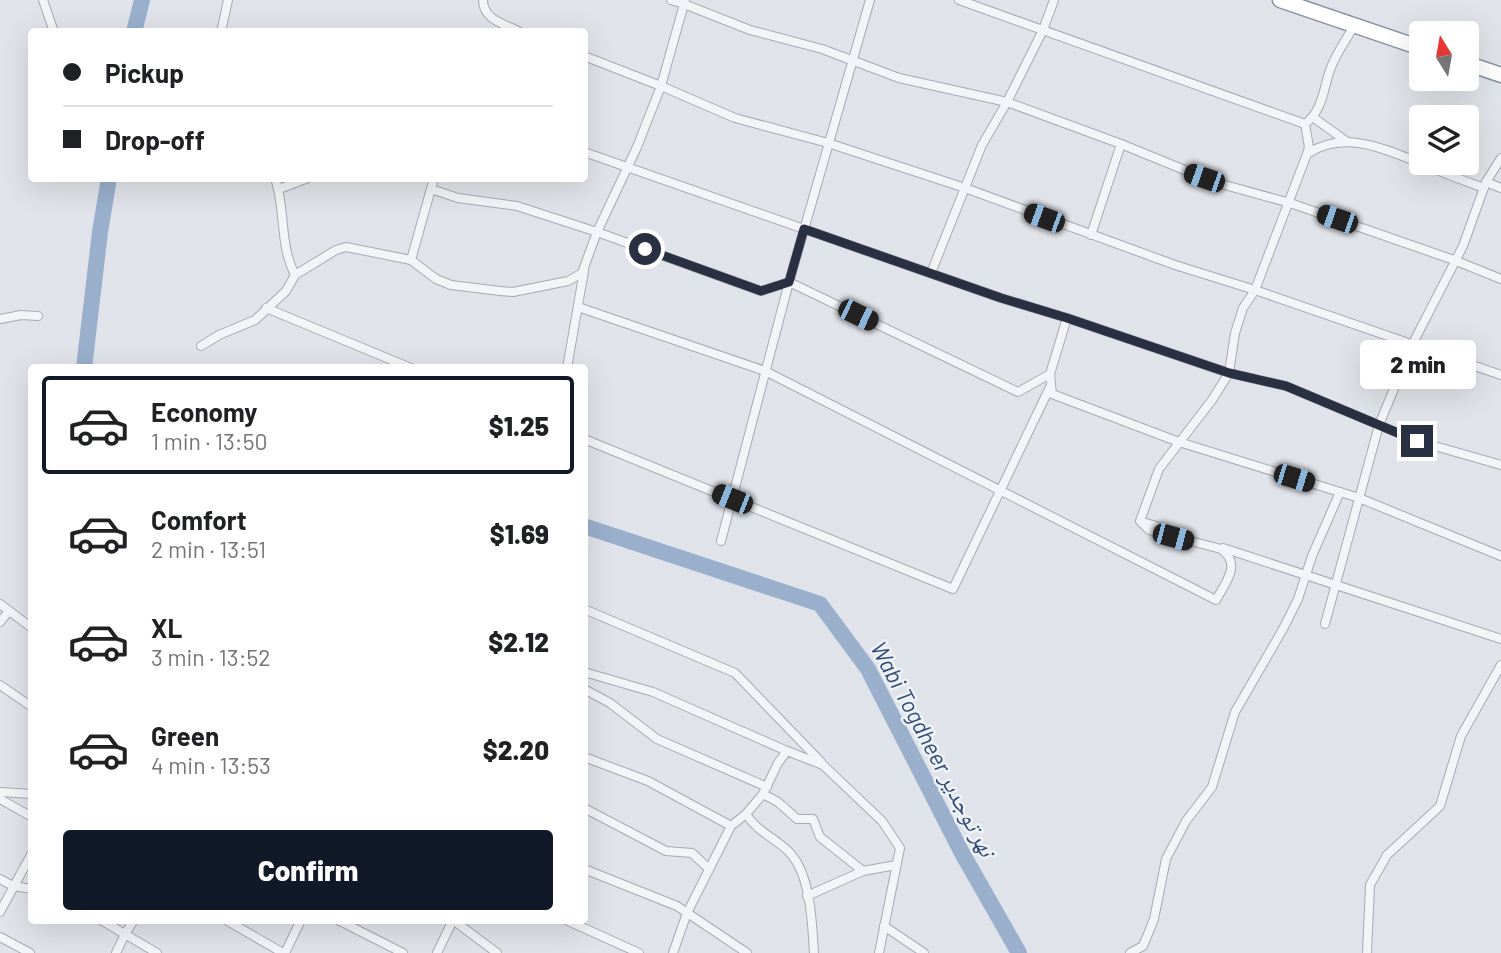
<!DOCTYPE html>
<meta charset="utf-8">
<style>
body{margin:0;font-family:Barlow,"Noto Naskh Arabic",sans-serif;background:#f6f6f6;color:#202124;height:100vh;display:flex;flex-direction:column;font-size:26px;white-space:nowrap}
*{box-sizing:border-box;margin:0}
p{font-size:23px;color:#757577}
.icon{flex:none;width:38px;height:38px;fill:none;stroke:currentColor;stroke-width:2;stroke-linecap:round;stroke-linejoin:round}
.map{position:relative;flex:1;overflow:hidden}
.sheet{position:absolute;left:28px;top:364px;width:560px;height:560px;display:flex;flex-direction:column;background:#fff;border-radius:7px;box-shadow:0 7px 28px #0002}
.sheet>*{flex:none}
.banner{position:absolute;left:28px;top:28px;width:560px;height:154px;border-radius:7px;box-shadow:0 7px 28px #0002;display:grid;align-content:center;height:154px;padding:0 35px;background:#fff}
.needle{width:46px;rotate:349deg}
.tools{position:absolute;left:1409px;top:21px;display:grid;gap:14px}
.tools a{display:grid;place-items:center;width:70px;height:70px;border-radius:7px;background:#fff;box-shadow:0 7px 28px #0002;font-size:35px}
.end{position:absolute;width:32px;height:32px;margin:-16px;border:9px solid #283041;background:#fff;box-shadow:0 0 0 4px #fff}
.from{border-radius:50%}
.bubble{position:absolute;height:49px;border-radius:7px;background:#fff;box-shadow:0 7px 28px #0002;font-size:23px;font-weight:800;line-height:49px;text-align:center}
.car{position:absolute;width:21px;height:42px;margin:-21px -10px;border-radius:9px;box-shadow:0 0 5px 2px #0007;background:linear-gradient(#222 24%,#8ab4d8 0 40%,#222 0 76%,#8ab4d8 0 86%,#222 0)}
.banner b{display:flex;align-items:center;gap:24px;height:66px;font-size:26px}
.banner b+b{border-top:2px solid #e0e0e0}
.banner i{width:18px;height:18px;background:#202124}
ul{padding:12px 0 0;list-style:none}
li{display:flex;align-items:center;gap:21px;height:98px;margin:0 14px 10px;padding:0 21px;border:4px solid transparent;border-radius:7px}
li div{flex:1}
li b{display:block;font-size:26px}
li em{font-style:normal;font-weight:800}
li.active{border-color:#111827}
li>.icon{width:63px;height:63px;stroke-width:1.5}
.primary-button{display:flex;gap:14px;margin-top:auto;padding:14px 35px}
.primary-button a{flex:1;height:80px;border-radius:7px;background:#111827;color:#fff;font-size:28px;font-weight:800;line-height:80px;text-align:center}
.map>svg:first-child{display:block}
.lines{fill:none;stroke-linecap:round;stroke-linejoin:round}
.river{stroke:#99afcb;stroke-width:16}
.street-casing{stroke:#a5aab3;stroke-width:10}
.highway-casing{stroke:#8690a1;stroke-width:17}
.street{stroke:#f2f4f7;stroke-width:8}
.highway{stroke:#fff;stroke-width:14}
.route{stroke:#283041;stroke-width:9}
.labels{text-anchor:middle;stroke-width:5;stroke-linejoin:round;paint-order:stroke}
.water-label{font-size:23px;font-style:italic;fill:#304d77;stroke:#eff2f7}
</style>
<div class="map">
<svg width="1501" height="953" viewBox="0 0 1501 953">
<rect width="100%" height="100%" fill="#e0e3e9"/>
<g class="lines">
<g class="river">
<polyline points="134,32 142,0"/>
<polyline points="84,368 100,232 109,178"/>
<polyline points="584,526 820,604 868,669 962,853 1019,953"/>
</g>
<defs>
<g id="street">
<polyline points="43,0 54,32"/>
<path d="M483 0C483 20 505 24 520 32"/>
<polyline points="671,0 684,4 685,0"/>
<polyline points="959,0 1305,124"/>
<polyline points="221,32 228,0"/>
<polyline points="584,56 661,86 735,118 828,143 965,188 1175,265 1255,290 1501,375"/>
<polyline points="1314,118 1346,141"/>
<polyline points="584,152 1001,298 1067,318 1229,373 1286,386 1417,441 1501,465"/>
<path d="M1307 154C1345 128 1389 151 1427 166 1446 174 1464 181 1484 188"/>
<path d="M275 178C286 210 279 244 295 275"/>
<polyline points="1486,182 1501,188"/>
<polyline points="279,189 308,178"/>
<polyline points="431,189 458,198 517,206 597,232 637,147 661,86 684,4 750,30 822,49 899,78 1007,102 1121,144 1214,182 1290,203 1454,260 1501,279"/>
<polyline points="1091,235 1121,144"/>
<polyline points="411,260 434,178"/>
<polyline points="931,273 982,145 1007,102 1043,30 1054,0"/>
<path d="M578 307 765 371 1216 600C1226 582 1242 564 1221 549L1149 530 1140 521 1159 469 1212 400 1229 373 1235 333 1243 308 1255 290 1307 154 1309 147 1305 124C1323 110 1323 90 1330 70 1335 55 1346 40 1354 26"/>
<polyline points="266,308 411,368"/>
<polyline points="1067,318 1050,374 1052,394 1179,442 1359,498 1501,556"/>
<polyline points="0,319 21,315 38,316"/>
<polyline points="201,346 219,335 255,320 286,291 295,275 336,250 346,247 411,260 436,279 451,285 500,291 513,292 568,281 582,273 597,232 761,291 789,282 870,0"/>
<polyline points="567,368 584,271"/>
<polyline points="584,439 953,589 1050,387"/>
<polyline points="1143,522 1171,531"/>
<polyline points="721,541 789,282 1018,392 1050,374"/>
<polyline points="1223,548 1501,639"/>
<polyline points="0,604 32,628"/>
<polyline points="584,609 735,673 821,762"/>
<polyline points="0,622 9,611"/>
<polyline points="1325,624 1379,425 1412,345 1463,246 1486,182 1501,158"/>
<polyline points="584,672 653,692 787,751"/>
<polyline points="0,685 32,707"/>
<polyline points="584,689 610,703 657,739 767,787"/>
<polyline points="584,757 648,781 731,826"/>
<polyline points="0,792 32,794"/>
<polyline points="763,794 778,802 797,819 813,819 820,837 863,871"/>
<polyline points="0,799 32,817"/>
<polyline points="584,808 666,851 692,853 708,868"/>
<path d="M746 814C757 832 776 838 790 853 811 876 812 923 814 953"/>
<polyline points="584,869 677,906 747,953"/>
<polyline points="0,879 13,886 32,889"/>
<polyline points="807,896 863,871 896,865"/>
<polyline points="0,912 32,853"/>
<polyline points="101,920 157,953"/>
<polyline points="226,920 283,953"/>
<polyline points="338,920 403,953"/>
<polyline points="453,920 497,953"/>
<polyline points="566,920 639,953"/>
<polyline points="884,926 924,953"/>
<polyline points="0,937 30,953"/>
<polyline points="116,953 125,934 134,920"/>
<polyline points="285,953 301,920"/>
<polyline points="437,953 453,920"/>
<polyline points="673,953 687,913 731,826 746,814 763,794 778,763 787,751 823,765 882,821 900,848 879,953"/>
<polyline points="1130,953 1143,946 1148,934 1154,919 1166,859 1186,821 1212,787 1235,712 1283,629 1298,599 1312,556 1340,492"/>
<polyline points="1367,953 1370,885 1387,855 1440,806 1461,736 1501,665"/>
</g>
<g id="highway">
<polyline points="1280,0 1421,48"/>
<polyline points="1466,63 1501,75"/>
</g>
</defs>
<use href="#street" class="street-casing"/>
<use href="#highway" class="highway-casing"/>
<use href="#street" class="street"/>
<use href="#highway" class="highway"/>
</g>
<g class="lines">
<polyline class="route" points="645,249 761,291 789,282 804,229 1001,298 1067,318 1229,373 1286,386 1417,441"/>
</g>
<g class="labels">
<g class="water-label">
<text transform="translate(933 749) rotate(62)" y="8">Wabi Togdheer نهر توجدير</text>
</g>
</g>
</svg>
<div class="tools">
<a><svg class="needle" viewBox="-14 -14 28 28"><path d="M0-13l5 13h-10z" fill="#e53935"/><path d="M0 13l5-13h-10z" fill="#757577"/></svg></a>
<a><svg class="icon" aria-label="layers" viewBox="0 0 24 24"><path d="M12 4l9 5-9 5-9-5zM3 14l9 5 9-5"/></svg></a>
</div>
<i class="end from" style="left:645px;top:249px"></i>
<i class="end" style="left:1417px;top:441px"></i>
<div class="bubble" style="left:1360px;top:340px;width:116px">2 min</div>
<i class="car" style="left:1204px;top:178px;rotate:289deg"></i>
<i class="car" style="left:1044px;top:218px;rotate:290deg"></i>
<i class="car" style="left:1337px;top:219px;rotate:289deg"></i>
<i class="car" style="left:858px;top:315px;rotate:116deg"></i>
<i class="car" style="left:1294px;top:478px;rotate:107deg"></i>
<i class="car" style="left:732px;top:499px;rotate:292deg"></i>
<i class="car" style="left:1173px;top:537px;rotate:105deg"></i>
<div class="banner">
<b><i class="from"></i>Pickup</b>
<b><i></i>Drop-off</b>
</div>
<section class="sheet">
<ul>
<li class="active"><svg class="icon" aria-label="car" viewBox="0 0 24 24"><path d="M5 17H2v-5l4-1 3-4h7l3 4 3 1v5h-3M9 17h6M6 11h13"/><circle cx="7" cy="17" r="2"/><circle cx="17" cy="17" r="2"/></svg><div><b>Economy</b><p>1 min · 13:50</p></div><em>$1.25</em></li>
<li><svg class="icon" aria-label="car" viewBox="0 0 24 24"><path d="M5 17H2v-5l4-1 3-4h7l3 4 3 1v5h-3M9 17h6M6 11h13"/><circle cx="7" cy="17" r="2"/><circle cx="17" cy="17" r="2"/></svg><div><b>Comfort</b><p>2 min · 13:51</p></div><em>$1.69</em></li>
<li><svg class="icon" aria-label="car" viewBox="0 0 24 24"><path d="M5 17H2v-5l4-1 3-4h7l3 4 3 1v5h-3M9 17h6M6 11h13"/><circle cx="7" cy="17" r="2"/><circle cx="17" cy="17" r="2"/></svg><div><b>XL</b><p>3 min · 13:52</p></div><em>$2.12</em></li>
<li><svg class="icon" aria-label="car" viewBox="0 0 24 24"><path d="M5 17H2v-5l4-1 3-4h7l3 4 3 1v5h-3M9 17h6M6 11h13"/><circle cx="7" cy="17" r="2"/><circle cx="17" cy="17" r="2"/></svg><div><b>Green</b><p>4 min · 13:53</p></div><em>$2.20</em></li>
</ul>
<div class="primary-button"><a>Confirm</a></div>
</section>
</div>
